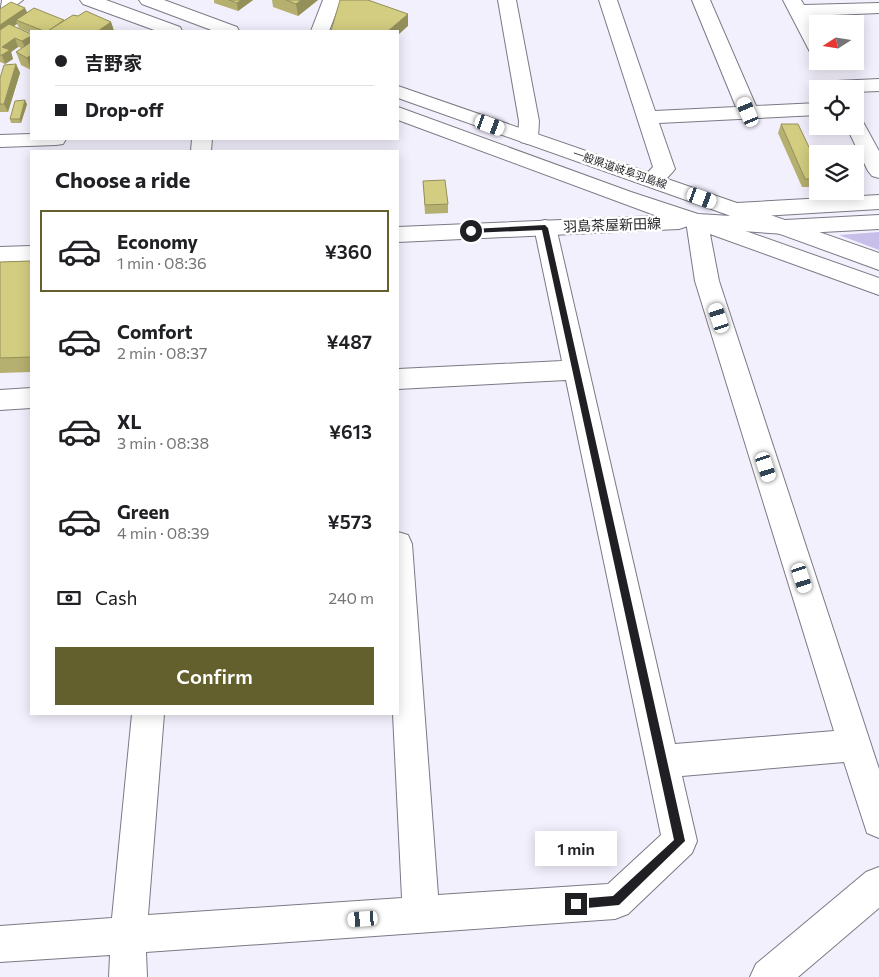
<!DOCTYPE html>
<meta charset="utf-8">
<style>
body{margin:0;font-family:Commissioner,"Noto Sans JP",sans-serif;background:#f6f6f6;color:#202124;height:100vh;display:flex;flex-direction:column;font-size:19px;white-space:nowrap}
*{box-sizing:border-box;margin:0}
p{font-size:16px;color:#757577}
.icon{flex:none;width:28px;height:28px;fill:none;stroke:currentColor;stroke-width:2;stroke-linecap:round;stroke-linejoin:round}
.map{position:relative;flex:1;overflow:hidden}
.panel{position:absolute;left:30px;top:150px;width:369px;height:565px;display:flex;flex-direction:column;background:#fff;border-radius:0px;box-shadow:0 2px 12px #0003}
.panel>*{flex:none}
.hud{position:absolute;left:30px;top:30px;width:369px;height:110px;border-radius:0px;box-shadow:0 2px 12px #0003;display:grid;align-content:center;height:110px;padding:0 25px;background:#fff}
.needle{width:32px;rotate:258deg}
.fabs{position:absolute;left:809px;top:15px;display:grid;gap:10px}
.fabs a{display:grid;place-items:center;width:55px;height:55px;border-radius:0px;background:#fff;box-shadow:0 2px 12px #0003;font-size:25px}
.end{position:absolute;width:22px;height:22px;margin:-11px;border:6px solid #201f23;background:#fff;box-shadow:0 0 0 2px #fff}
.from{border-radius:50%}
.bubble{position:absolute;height:35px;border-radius:0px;background:#fff;box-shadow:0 2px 12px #0003;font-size:16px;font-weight:600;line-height:35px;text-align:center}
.car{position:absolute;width:15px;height:30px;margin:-15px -8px;border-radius:6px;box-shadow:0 0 4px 1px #0007;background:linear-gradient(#fff 24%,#345 0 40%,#fff 0 76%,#345 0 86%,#fff 0)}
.hud b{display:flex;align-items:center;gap:18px;height:48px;font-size:19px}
.hud b+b{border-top:1px solid #e0e0e0}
.hud i{width:12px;height:12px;background:#202124}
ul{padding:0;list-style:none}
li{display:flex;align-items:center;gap:15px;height:82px;margin:0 10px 8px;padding:0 15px;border:2px solid transparent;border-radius:0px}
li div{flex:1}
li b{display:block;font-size:19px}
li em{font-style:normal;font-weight:600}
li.selected{border-color:#64602d}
li>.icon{width:45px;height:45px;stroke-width:1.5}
h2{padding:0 25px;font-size:22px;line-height:60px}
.pay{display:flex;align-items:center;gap:12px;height:55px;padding:0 25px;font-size:19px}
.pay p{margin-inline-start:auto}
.primary-button{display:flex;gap:10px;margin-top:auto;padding:10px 25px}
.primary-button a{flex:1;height:58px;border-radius:0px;background:#64602d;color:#fff;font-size:20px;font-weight:600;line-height:58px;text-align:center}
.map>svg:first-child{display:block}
.green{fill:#c8beea}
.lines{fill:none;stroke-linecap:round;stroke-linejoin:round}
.minor-casing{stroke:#7b7984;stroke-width:2}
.major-casing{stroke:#7b7984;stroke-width:2}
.minor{fill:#fff;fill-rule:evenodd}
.major{fill:#fff;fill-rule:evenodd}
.wall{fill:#b5b06f}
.shaded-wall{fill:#94905a}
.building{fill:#d3cd81;stroke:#94905a}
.route{fill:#201f23}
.labels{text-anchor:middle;stroke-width:5;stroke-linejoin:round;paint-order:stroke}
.far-street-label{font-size:11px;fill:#201f23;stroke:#fff}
.street-label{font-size:14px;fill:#201f23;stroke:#fff}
</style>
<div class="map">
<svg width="879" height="977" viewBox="0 0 879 977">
<rect width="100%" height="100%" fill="#f3f0fd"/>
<polygon class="green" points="879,232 879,250 839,235"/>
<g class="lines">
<defs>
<g id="minor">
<polygon points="2,0 23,0 6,13 0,14"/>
<polygon points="323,0 341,0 329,31 311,31"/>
<polygon points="498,0 516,0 539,121 538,138 535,142 528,144 521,142 518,138 519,121"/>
<path d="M599 0H617L655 111 736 107 692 0H710L756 106 818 103V115L659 123 675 169C667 180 657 187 644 184L641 179 653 167Z"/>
<polygon points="783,0 801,0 804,5 879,3 879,13 809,16 818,31 818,56 811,54 809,50"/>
<polygon points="879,79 879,91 855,92 855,89 826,87 829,83 836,81"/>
<polygon points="855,118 862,120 879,151 879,178 872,176 868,171 846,126 855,126"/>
<polygon points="31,134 31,139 66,139 63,144 56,145 0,147 0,135"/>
<polygon points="192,139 212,139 211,151 191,151"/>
<polygon points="736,203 879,253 879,270 728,215 725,210 728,205"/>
<polygon points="697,214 879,278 879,295 710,234 719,281 879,769 879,838 867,833 844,762 682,776 697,841 692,853 628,914 615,919 146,952 147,977 109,977 110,955 0,962 0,926 112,918 132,714 164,714 148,915 402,898 393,714 398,714 398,532 408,535 412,544 438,895 608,884 661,835 566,380 398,389 398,369 562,361 534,227 537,222 545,220 553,222 556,227 675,744 834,731 695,281 686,221 689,216"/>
<polygon points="31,388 31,408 0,410 0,390"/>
<polygon points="879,867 879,908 798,977 750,977 756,964 866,872"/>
</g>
<g id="major">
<polygon points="80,0 106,0 180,27 182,31 157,31 83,4"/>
<polygon points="139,0 164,0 237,27 239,31 214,31 142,4"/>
<polygon points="398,86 737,203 879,195 879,209 745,217 785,220 879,215 879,229 785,234 697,228 688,226 679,229 398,242 398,227 657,216 398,120 398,107 631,192 698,214 731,216 398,98"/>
<polygon points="31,246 31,262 0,263 0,247"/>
</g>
</defs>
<use href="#minor" class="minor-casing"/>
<use href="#major" class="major-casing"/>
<use href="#minor" class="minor"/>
<use href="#major" class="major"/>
</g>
<g class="wall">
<polygon points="214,0 253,0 238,11 214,3"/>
<polygon points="272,0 318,0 298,16 273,7"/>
<polygon points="0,9 27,12 64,20 78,16 111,22 114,31 31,31 31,33 19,28 17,24 13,26 31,34 31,70 21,65 16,52 22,48 18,47 11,52 13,59 5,64 0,62"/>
<polygon points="16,64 20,73 8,112 0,112 0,78"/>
<polygon points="27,104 21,123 11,123 10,119"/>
<polygon points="781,124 818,166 818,187 802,187 778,133"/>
<polygon points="423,181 448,204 448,213 425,214"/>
<polygon points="31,261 31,372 0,373 0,262"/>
</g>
<g class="shaded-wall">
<polygon points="241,0 253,0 238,11 237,3"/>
<polygon points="301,0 318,0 298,16 296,4"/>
<polygon points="25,8 29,16 16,20 17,24 0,35 0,25"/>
<polygon points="408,14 408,26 398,35 398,31 388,31"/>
<polygon points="111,22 114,31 98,31"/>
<polygon points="31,36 31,46 26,50 22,41"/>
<polygon points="15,38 18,47 11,52 13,59 5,64 2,55 2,47"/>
<polygon points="31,55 31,69 27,58"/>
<polygon points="16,64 20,73 8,112 4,104"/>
<polygon points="25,100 27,104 21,123 20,119"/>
</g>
<g class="building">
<polygon points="229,0 241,0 237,3"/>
<polygon points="286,0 301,0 296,4"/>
<polygon points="340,0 368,0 408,14 388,31 331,31"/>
<polygon points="11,2 25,8 0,25 0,9"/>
<polygon points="34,8 64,20 48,31 44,31 16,20"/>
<polygon points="86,11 111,22 98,31 48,31 73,15 78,16"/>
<polygon points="9,24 31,34 31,36 22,41 15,38 2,47 10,50 2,55 0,55 0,30"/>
<polygon points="31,42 31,55 27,58 16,52"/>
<polygon points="16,64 4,104 0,104 0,78 4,65"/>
<polygon points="25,100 20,119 10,119 15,101"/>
<polygon points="781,124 798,124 818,166 818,179 805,179"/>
<polygon points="445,180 448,204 425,205 423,181"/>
<polygon points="31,261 31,357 0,358 0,262"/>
</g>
<polygon class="route" points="545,225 548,228 685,841 619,905 576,909 571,904 576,899 613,896 674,840 542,230 471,233 468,231 471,229"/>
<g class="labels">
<g class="far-street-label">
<text transform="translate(620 169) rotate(19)" y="4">一般県道岐阜羽島線</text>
</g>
<g class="street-label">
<text transform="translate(612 225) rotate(-2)" y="5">羽島茶屋新田線</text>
</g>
</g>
</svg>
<div class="fabs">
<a><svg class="needle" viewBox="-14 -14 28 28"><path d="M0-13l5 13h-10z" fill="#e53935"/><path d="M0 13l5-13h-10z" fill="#757577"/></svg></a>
<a><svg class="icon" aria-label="locate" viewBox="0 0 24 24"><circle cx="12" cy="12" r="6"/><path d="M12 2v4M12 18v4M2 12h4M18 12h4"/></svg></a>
<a><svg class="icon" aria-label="layers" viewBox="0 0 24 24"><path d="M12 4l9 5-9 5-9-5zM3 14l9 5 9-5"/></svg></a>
</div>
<i class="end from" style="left:471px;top:231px"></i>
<i class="end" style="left:576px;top:904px"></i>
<div class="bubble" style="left:535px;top:831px;width:82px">1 min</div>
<i class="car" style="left:748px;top:112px;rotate:337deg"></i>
<i class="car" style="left:490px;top:125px;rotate:110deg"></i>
<i class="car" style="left:702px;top:198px;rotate:110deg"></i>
<i class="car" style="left:719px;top:318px;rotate:342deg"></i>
<i class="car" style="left:766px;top:467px;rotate:162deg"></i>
<i class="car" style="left:802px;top:578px;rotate:162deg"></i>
<i class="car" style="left:363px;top:919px;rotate:266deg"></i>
<div class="hud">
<b><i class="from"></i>吉野家</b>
<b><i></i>Drop-off</b>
</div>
<section class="panel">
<h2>Choose a ride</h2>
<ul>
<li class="selected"><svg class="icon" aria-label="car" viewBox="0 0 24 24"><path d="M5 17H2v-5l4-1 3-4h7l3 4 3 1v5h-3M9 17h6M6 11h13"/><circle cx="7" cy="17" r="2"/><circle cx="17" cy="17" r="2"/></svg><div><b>Economy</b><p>1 min · 08:36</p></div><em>¥360</em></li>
<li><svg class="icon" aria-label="car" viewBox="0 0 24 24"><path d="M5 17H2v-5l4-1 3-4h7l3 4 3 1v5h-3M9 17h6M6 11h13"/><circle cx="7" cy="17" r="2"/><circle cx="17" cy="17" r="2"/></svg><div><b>Comfort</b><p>2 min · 08:37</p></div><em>¥487</em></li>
<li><svg class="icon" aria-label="car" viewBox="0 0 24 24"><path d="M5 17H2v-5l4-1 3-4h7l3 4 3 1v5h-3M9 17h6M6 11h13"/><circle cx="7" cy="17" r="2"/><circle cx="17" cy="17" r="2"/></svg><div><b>XL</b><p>3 min · 08:38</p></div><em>¥613</em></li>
<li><svg class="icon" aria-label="car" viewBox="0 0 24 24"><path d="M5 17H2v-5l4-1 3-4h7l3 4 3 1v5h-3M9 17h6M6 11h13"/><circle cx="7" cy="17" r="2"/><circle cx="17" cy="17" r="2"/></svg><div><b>Green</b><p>4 min · 08:39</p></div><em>¥573</em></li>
</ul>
<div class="pay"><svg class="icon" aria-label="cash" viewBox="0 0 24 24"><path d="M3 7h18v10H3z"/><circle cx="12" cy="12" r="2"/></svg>Cash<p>240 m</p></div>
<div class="primary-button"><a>Confirm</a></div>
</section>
</div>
